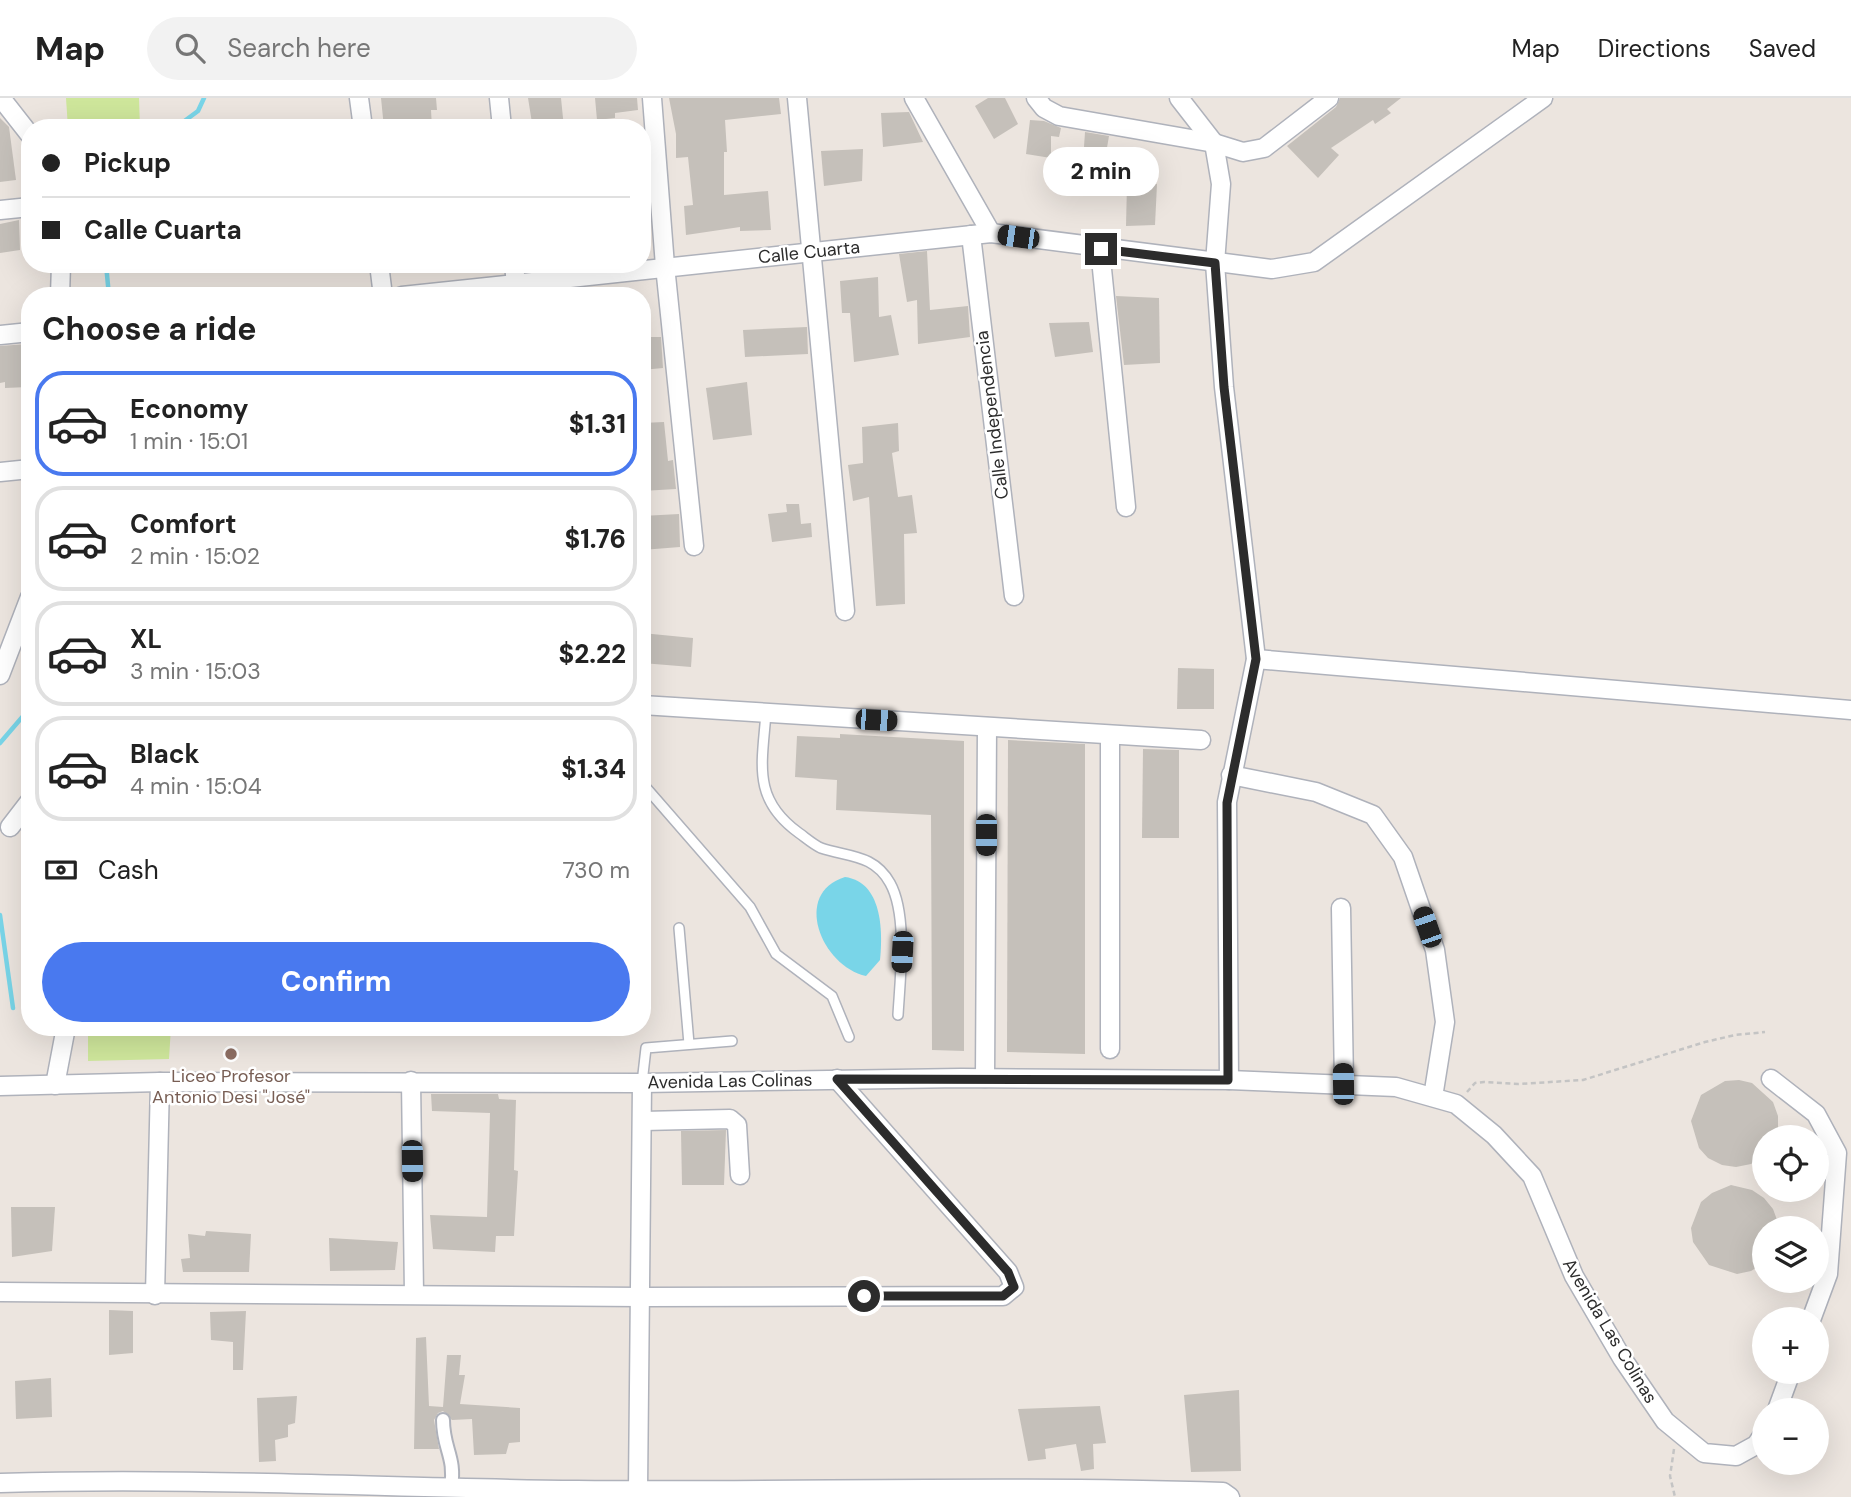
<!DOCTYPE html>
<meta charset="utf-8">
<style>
body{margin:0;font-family:"DM Sans",sans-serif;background:#f2f2f2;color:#222;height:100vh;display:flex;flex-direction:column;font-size:26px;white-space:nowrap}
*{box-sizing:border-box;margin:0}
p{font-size:23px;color:#767676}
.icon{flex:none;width:38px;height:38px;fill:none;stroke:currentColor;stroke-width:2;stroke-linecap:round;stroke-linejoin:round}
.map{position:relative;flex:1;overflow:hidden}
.details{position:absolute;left:21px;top:189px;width:630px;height:749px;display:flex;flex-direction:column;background:#fff;border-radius:28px;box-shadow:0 7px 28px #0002}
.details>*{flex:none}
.banner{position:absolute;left:21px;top:21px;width:630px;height:154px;border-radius:28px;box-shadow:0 7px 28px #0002;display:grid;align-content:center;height:154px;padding:0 21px;background:#fff}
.tools{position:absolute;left:1752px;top:1027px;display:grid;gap:14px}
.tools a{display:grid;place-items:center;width:77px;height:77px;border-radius:50%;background:#fff;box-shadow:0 7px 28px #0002;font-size:35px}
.end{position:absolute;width:32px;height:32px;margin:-16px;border:9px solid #2c2c2c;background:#fff;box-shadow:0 0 0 4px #fff}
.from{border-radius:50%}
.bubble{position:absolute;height:49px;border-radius:24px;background:#fff;box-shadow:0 7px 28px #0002;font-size:23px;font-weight:800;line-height:49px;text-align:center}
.car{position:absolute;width:21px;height:42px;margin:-21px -10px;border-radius:9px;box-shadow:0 0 5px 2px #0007;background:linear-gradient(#222 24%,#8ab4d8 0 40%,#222 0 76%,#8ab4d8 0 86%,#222 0)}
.banner b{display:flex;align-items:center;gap:24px;height:66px;font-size:26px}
.banner b+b{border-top:2px solid #e0e0e0}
.banner i{width:18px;height:18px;background:#222}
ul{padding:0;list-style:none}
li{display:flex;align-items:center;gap:21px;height:105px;margin:0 14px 10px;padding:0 7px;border:4px solid #e0e0e0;border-radius:28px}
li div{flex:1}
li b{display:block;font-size:26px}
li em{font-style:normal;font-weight:800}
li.current{border-color:#4979ef}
li>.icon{width:63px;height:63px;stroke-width:1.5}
h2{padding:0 21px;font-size:32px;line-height:84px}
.pay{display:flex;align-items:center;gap:18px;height:77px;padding:0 21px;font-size:26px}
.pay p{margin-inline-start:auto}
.primary-button{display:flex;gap:14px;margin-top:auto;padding:14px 21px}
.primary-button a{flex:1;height:80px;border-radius:42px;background:#4979ef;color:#fff;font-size:28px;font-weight:800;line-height:80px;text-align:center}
header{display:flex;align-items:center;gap:42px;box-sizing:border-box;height:98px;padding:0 35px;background:#fff;border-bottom:2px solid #e0e0e0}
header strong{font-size:33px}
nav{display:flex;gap:38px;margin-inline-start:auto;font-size:24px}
.search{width:490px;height:63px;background:#f2f2f2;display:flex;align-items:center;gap:18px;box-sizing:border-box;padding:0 24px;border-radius:38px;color:#767676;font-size:26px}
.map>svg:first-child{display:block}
.pitch{fill:#cee69b}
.water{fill:#79d5e8}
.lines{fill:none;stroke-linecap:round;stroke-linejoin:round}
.stream{stroke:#79d5e8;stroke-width:4.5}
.building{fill:#c5c0ba}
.service-casing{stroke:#afb2bb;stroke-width:12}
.pedestrian-casing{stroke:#afb2bb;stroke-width:16}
.minor-casing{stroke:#afb2bb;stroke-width:21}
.path{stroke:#c4c4c4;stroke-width:2.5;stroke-dasharray:5 3.5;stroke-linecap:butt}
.service{stroke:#fff;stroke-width:9}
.pedestrian{stroke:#fff;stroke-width:12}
.minor{stroke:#fff;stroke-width:18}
.route{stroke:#2c2c2c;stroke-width:9}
.education-dot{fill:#8d6e63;stroke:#fff;stroke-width:2.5}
.labels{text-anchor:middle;stroke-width:5;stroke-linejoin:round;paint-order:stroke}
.street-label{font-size:18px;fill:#2c2c2c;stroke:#fff}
.education-label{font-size:18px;fill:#785e54;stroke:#fff}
</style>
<header>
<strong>Map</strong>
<div class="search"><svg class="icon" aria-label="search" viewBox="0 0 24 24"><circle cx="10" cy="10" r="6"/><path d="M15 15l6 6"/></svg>Search here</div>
<nav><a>Map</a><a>Directions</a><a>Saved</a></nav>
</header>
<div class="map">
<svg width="1851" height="1399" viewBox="0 0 1851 1399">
<rect width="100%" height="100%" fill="#ece5df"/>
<g class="pitch">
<polygon points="66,0 139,0 140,30 68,30"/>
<polygon points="88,929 171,929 169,961 88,963"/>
</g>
<path class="water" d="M845 779C882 784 883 832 880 862L866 878C821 868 792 795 845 779Z"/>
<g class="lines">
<g class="stream">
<polyline points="175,30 198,13 204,0"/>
<polyline points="106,166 109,198"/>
<polyline points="0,645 30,610"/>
<polyline points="0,817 13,910"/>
</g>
</g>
<g class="building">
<polygon points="381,0 436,0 437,12 431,12 432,30 384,30"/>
<polygon points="528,0 561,0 564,30 538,30 537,25 532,25"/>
<polygon points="595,0 637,0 638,12 615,15 615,20 597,22"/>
<polygon points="669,0 779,0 781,16 725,22 727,54 724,54 724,97 768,93 771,132 740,133 740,129 686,137 684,108 693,107 688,59 676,60 676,36"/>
<polygon points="988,0 1005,0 1018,26 994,41 975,8"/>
<polygon points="1340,0 1401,0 1387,11 1391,15 1375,26 1373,22 1331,50 1339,57 1318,80 1287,48 1336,9"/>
<polygon points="909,14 923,44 883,49 881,15"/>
<polygon points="0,20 9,29 16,82 0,84"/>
<polygon points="1030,22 1044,23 1061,30 1059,39 1051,38 1051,60 1026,56"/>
<polygon points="1085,34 1109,38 1104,67 1083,64"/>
<polygon points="863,51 862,83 824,88 821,53"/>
<polygon points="1127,86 1157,86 1155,127 1126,128"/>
<polygon points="19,122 20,152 0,155 0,126"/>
<polygon points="927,153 930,212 968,208 970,239 918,246 917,202 907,204 899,156"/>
<polygon points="878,179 879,219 891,217 899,257 854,264 850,215 842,215 840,183"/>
<polygon points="1116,198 1159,200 1160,265 1124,267"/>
<polygon points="1089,224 1093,254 1055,259 1049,225"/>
<polygon points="807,229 808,256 745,259 743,232"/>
<polygon points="642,239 661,239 663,270 642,272"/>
<polygon points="27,246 28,289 5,290 5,284 0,285 0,248"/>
<polygon points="747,284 752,337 713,342 706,290"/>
<polygon points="664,324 668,363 673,362 676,391 642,393 642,325"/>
<polygon points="898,325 899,353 892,355 898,399 912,397 917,435 904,436 905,506 876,508 869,399 853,403 848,367 863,365 862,329"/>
<polygon points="786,406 799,406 801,426 811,425 812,439 772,444 768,416 787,414"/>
<polygon points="679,416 680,449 642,452 642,418"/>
<polygon points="642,535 693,540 691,569 642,565"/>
<polygon points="1178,570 1214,571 1214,611 1177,611"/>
<polygon points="840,636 964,643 964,953 932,952 931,717 836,712 837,682 795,679 797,638 840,640"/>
<polygon points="1008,642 1085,646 1085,956 1007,954"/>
<polygon points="1143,651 1179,652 1179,740 1142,740"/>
<polygon points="1739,982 1752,985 1773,1004 1778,1018 1778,1033 1776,1040 1764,1040 1764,1058 1751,1066 1736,1069 1722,1067 1708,1060 1699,1050 1691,1023 1701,997 1725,983"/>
<polygon points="431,996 498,996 499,1001 516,1002 514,1072 518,1073 514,1138 496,1138 495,1154 433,1151 430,1117 487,1119 490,1015 432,1013"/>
<polygon points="726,1032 724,1087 682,1087 681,1033"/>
<polygon points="1731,1087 1752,1092 1764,1100 1773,1111 1780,1130 1764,1130 1764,1165 1751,1173 1737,1176 1709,1167 1693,1144 1691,1130 1701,1104 1712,1095"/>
<polygon points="11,1109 55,1109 52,1153 12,1159"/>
<polygon points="206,1133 251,1136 249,1174 183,1174 181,1161 190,1160 188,1136 205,1138"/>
<polygon points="329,1140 398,1144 395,1172 330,1173"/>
<polygon points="109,1212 133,1213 133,1255 109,1257"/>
<polygon points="246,1213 243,1272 233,1272 233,1244 211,1242 210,1214"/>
<polygon points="426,1239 429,1308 443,1309 447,1257 461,1257 459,1277 465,1277 460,1306 520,1310 520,1344 509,1345 506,1356 474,1357 472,1321 452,1322 443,1313 438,1315 434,1322 439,1351 414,1351 416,1240"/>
<polygon points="51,1280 52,1319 16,1321 15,1283"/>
<polygon points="1239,1292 1241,1373 1191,1374 1184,1297"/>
<polygon points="297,1298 295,1325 288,1327 288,1339 275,1342 276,1363 259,1364 257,1300"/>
<polygon points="1100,1308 1106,1345 1093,1346 1094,1371 1081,1373 1076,1346 1045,1351 1046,1361 1028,1363 1018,1311"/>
</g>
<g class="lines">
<defs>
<g id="service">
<path d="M766 615C762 667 752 701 799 735 806 740 814 747 821 750 848 759 874 756 890 785 908 817 900 881 898 917"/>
<polyline points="642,685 750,809 776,856 832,898 849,939"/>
<polyline points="679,830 689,946"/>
<polyline points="642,985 646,950 732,943"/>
</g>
<path id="pedestrian" d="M443 1322C443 1351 456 1359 451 1389"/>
<g id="minor">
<polyline points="1,0 30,37"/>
<polyline points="359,0 363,30"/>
<polyline points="499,0 502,30"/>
<polyline points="652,0 665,168 694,448"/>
<polyline points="797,0 845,513"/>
<polyline points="914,0 991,135"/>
<polyline points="1036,0 1044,10 1059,18 1214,45 1243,54 1264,50 1329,0"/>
<polyline points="1179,0 1214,45 1221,86 1215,165 1224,289 1256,561 1227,704 1229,982"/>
<polyline points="0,112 30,109"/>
<polyline points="971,137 1014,498"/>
<polyline points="1100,151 1126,409"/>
<polyline points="379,166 383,198"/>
<polyline points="514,166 517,198"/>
<polyline points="60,198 61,166"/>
<polyline points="402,198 991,135 1272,171 1314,164 1543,0"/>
<polyline points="0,237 30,234"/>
<polyline points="0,374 30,371"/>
<polyline points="1256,561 1851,612"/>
<polyline points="0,577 30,499"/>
<polyline points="642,607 1201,642"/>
<polyline points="1231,677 1316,694 1373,717 1403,759 1435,852 1445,924 1433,999"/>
<polyline points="10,729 30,703"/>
<polyline points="1341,810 1344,986"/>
<polyline points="1110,951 1110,637"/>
<polyline points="985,980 987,629"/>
<polyline points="1771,981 1816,1016 1837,1055 1828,1176 1811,1222"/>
<polyline points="411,983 414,1196"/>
<polyline points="55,987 66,929"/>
<polyline points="0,988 160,984 642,985 961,980 1229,982 1396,989 1456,1006 1494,1037 1532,1078 1574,1178 1622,1260 1665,1323 1704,1355 1736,1358 1756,1347 1764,1335"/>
<polyline points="643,1023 730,1021 737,1027 740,1077"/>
<polyline points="0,1194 641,1199 1003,1198 1014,1189 1008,1174 837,981"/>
<polyline points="155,1197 160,984"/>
<polyline points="1777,1312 1791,1274"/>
<path d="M0 1385C193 1379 385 1390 577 1392 792 1394 1007 1387 1223 1394L1230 1399"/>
<polyline points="638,1392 642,985"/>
</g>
</defs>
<use href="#service" class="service-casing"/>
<use href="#pedestrian" class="pedestrian-casing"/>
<use href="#minor" class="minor-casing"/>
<g class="path">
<polyline points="1467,994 1475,985 1484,984 1518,986 1583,982 1705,944 1735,937 1765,934"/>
<polyline points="1674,1351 1670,1378 1675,1399"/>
</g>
<use href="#service" class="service"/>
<use href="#pedestrian" class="pedestrian"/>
<use href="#minor" class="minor"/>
</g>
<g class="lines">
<polyline class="route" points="864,1198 1003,1198 1014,1189 1008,1174 837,981 1228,982 1227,705 1256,561 1224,289 1215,165 1101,151"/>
</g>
<circle class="education-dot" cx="231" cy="956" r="7"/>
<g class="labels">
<g class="street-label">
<text transform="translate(809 154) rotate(-6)" y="6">Calle Cuarta</text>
<text transform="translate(992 317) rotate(-97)" y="6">Calle Independencia</text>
<text transform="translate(730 983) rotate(-1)" y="6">Avenida Las Colinas</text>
<text transform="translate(1610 1233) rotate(59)" y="6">Avenida Las Colinas</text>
</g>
<g class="education-label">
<text x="231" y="984">Liceo Profesor<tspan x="231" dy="21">Antonio Desi "José"</tspan></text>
</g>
</g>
</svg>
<div class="tools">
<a><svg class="icon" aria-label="locate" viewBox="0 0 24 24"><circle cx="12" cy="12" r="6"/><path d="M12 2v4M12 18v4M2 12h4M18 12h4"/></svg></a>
<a><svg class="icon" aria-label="layers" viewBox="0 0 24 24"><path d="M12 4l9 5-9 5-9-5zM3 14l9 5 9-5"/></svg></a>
<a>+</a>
<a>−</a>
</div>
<i class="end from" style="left:864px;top:1198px"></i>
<i class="end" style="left:1101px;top:151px"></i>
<div class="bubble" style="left:1043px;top:49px;width:116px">2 min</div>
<i class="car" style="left:1018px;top:139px;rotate:278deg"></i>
<i class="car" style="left:876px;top:622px;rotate:93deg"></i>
<i class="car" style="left:986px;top:737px;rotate:180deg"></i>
<i class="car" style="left:1427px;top:829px;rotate:341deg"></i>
<i class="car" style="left:902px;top:854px;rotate:183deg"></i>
<i class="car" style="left:1343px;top:986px;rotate:359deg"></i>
<i class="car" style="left:412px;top:1063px;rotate:179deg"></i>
<div class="banner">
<b><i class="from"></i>Pickup</b>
<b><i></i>Calle Cuarta</b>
</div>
<section class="details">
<h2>Choose a ride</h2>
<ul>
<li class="current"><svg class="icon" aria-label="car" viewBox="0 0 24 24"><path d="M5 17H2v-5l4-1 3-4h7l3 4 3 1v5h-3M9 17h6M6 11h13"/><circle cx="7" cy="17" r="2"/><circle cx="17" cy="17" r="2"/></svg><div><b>Economy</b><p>1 min · 15:01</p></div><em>$1.31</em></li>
<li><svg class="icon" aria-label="car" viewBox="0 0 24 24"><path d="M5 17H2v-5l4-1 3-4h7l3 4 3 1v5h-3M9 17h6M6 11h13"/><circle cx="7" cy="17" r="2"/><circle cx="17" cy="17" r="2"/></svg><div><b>Comfort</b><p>2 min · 15:02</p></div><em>$1.76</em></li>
<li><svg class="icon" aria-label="car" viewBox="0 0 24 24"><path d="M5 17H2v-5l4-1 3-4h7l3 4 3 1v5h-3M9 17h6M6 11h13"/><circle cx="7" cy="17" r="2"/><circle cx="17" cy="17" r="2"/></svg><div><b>XL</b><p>3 min · 15:03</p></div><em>$2.22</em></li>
<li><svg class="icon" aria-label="car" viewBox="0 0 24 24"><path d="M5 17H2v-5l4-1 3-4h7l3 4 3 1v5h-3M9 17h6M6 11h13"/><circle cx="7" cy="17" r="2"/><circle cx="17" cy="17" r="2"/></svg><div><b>Black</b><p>4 min · 15:04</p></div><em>$1.34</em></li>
</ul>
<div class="pay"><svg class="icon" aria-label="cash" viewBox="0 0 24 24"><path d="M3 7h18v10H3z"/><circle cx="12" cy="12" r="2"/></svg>Cash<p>730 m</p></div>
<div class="primary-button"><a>Confirm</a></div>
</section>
</div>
